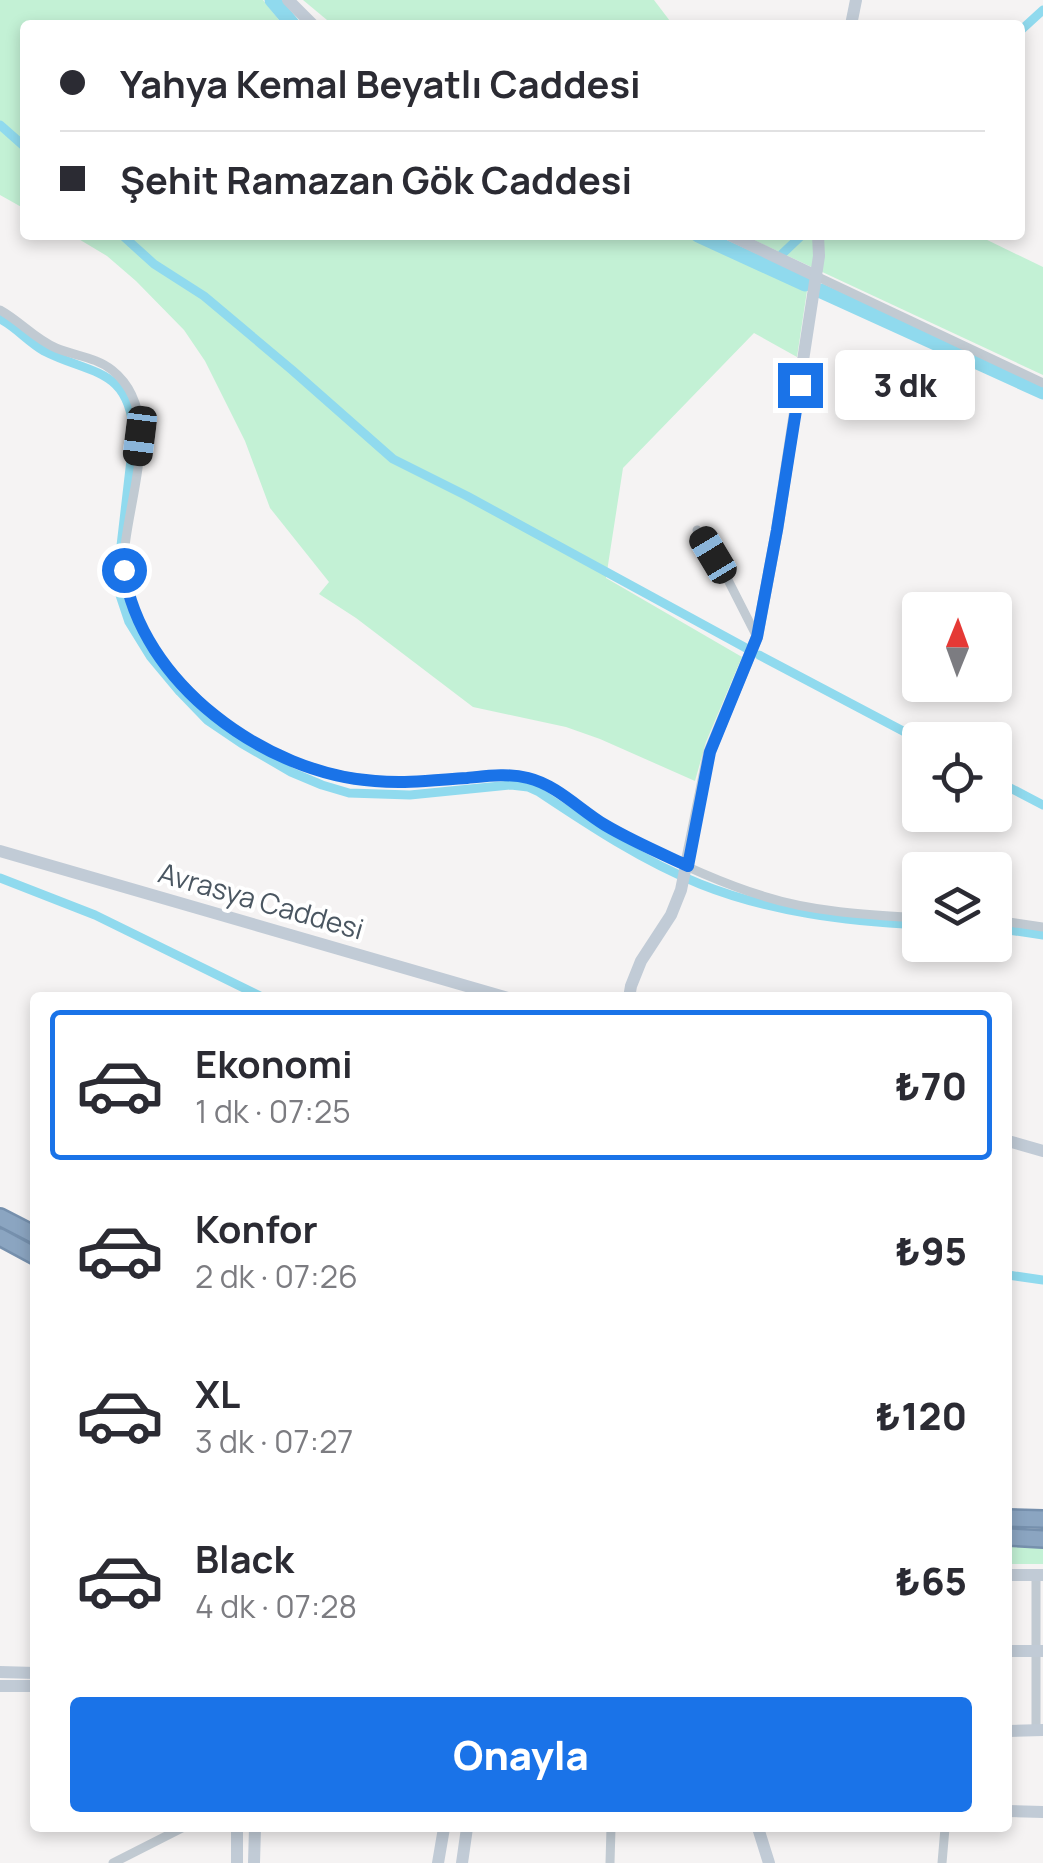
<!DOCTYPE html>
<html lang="tr">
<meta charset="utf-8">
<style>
body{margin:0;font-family:Manrope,sans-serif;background:#f7f7f7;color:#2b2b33;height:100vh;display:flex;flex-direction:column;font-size:38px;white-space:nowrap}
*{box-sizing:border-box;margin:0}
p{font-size:32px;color:#7c7c81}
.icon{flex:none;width:55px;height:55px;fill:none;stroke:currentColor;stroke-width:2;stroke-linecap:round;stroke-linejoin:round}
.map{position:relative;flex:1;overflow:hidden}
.drawer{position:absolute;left:30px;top:992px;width:982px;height:840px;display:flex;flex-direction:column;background:#fff;border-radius:10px;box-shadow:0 5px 15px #0003}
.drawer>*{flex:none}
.hud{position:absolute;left:20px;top:20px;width:1005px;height:220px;border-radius:10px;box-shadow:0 5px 15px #0003;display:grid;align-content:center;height:220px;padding:0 40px;background:#fff}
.needle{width:65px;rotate:1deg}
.buttons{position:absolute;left:902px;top:592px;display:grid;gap:20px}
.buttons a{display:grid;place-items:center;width:110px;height:110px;border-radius:10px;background:#fff;box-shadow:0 5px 15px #0003;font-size:50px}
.end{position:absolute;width:45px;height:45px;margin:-22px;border:12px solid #1a73e8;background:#fff;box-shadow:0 0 0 5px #fff}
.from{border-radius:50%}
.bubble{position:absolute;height:70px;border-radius:10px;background:#fff;box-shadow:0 5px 15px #0003;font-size:32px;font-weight:800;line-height:70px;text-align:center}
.car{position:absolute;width:30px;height:60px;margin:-30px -15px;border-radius:12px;box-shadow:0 0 8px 2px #0007;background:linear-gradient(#222 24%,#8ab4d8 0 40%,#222 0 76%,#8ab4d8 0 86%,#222 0)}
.hud b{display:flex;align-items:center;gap:35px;height:95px;font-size:38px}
.hud b+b{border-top:2px solid #e1e1e2}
.hud i{width:25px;height:25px;background:#2b2b33}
ul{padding:18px 0 0;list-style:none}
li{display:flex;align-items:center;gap:30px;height:150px;margin:0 20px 15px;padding:0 20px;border:5px solid transparent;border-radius:10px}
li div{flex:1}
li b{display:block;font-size:38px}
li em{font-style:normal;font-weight:800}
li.active{border-color:#1a73e8}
li>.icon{width:90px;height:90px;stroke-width:1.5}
.button{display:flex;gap:20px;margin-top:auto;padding:20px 40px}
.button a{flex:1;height:115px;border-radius:10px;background:#1a73e8;color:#fff;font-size:40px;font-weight:800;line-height:115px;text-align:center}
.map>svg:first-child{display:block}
.green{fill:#c3f1d5}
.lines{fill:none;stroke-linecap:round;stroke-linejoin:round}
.canal{stroke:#90daee;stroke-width:9}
.river{stroke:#90daee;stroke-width:15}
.highway-casing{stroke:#7690ad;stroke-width:20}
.street{stroke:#c1cad2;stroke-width:9}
.secondary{stroke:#c1cbd6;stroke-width:12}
.highway{stroke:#8ba5c1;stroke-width:15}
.route{stroke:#1a73e8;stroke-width:12}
.labels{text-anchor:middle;stroke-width:8;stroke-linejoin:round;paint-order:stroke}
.street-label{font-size:28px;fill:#4a5661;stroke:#fff}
</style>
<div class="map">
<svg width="1043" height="1863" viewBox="0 0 1043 1863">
<rect width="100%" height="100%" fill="#f5f3f3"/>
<g class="green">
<polygon points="0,0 263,0 283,25 25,25 25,209 0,195"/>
<polygon points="303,0 654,0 673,25 333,25"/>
<polygon points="72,235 684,235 807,291 797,357 754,333 623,468 606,578 742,657 706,742 695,781 600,739 566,727 473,707 356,618 319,594 329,582 270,508 245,441 205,361 184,330 136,281 107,256"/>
<polygon points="743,235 977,235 1043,267 1043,375"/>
<polygon points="1008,1546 1043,1548 1043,1564 1008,1564"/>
</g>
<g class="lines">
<g class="canal">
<polyline points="1020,31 1043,10"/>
<polyline points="0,125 25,147"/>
<polyline points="122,235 154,264 204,296 292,370 393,459 467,496 746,648"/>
<polyline points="782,254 802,235"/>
<path d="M0 319C16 327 28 342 44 351 91 375 129 367 134 434L119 563 120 595 129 622 150 656 180 692 207 720 241 743 291 772 322 785 349 793 410 795 511 785 528 787 539 792C590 826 643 861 700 884 770 912 846 921 920 925"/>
<polyline points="1042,391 1043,390"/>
<polyline points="759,655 920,740"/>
<polyline points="995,780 1043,805"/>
<polyline points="0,878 95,915 264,998"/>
<polyline points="995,928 1043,935"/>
<polyline points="1008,1275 1043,1280"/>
</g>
<g class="river">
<polyline points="272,0 293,25"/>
<polyline points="698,235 805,284"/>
<polyline points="821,291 1043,392"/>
</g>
<defs>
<g id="highway">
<polyline points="0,1217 35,1235"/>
<polyline points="0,1237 35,1256"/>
<polyline points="1008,1518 1043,1519"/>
<polyline points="1008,1537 1043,1539"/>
</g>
</defs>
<use href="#highway" class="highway-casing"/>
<g class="street">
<polyline points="816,276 1043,383"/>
<path d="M0 310C20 321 35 339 56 348 75 356 96 357 112 370 170 416 120 513 124 573 126 595 135 618 146 637 156 655 170 670 184 685 248 755 327 785 421 781 454 780 502 768 534 779 553 786 568 801 585 812 599 822 614 831 630 839 673 861 717 882 763 896 813 912 868 915 920 918"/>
<polyline points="697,530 728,580 757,637"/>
<polyline points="995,920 1043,927"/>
<polyline points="1036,1575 1036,1730"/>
<polyline points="113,1863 182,1828"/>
<polyline points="610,1863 611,1828"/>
<polyline points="942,1863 945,1828"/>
</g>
<g class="secondary">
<polyline points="288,0 313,25"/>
<polyline points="851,25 856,0"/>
<polyline points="730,235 816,276"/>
<polyline points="0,851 508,998"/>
<polyline points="629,998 631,986 641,961 671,915 681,890 709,753 757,637 777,530 819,256 818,235"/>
<polyline points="1008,1141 1043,1151"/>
<polyline points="1008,1575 1043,1575"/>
<polyline points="1008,1651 1043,1651"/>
<polyline points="0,1672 35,1673"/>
<polyline points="0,1686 35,1686"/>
<polyline points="1008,1731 1043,1730"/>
<polyline points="1008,1811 1043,1812"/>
<polyline points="758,1828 769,1863"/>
<polyline points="237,1863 237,1828"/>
<polyline points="254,1863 255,1828"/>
<polyline points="438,1863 444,1828"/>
<polyline points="462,1863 467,1828"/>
</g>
<use href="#highway" class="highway"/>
</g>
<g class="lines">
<path class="route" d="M124 570C140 683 266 774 375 781 406 784 436 780 467 778 487 776 508 773 528 778 557 785 580 810 605 825 632 841 660 853 688 866L710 752 757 637 777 530 800 385"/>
</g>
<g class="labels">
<g class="street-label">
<text transform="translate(261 901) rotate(16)" y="10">Avrasya Caddesi</text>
</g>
</g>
</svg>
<div class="buttons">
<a><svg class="needle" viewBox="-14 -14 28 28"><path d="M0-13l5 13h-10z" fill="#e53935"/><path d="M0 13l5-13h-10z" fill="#7c7c81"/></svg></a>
<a><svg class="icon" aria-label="locate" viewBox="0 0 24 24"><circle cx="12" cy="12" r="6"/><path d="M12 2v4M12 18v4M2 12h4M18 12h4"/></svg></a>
<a><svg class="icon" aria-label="layers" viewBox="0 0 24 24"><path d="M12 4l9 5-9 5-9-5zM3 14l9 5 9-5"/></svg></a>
</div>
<i class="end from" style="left:124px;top:570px"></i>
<i class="end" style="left:800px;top:385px"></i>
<div class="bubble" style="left:835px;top:350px;width:140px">3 dk</div>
<i class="car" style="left:140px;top:436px;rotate:187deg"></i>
<i class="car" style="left:713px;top:555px;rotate:329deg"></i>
<div class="hud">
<b><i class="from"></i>Yahya Kemal Beyatlı Caddesi</b>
<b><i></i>Şehit Ramazan Gök Caddesi</b>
</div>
<section class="drawer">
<ul>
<li class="active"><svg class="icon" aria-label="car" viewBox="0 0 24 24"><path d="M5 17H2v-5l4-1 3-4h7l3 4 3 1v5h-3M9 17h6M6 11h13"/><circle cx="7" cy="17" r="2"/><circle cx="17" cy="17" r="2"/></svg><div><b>Ekonomi</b><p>1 dk · 07:25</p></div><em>₺70</em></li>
<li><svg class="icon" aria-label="car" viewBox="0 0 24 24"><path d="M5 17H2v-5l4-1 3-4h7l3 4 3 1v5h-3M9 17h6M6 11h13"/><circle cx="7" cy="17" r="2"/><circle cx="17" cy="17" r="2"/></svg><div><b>Konfor</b><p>2 dk · 07:26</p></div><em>₺95</em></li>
<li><svg class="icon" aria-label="car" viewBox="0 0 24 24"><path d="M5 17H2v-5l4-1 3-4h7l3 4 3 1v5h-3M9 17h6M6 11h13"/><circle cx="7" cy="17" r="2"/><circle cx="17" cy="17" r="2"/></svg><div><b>XL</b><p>3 dk · 07:27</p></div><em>₺120</em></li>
<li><svg class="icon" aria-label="car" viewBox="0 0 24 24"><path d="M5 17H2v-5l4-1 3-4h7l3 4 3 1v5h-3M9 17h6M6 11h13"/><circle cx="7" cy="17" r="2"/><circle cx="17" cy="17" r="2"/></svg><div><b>Black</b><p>4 dk · 07:28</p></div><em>₺65</em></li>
</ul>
<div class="button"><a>Onayla</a></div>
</section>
</div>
